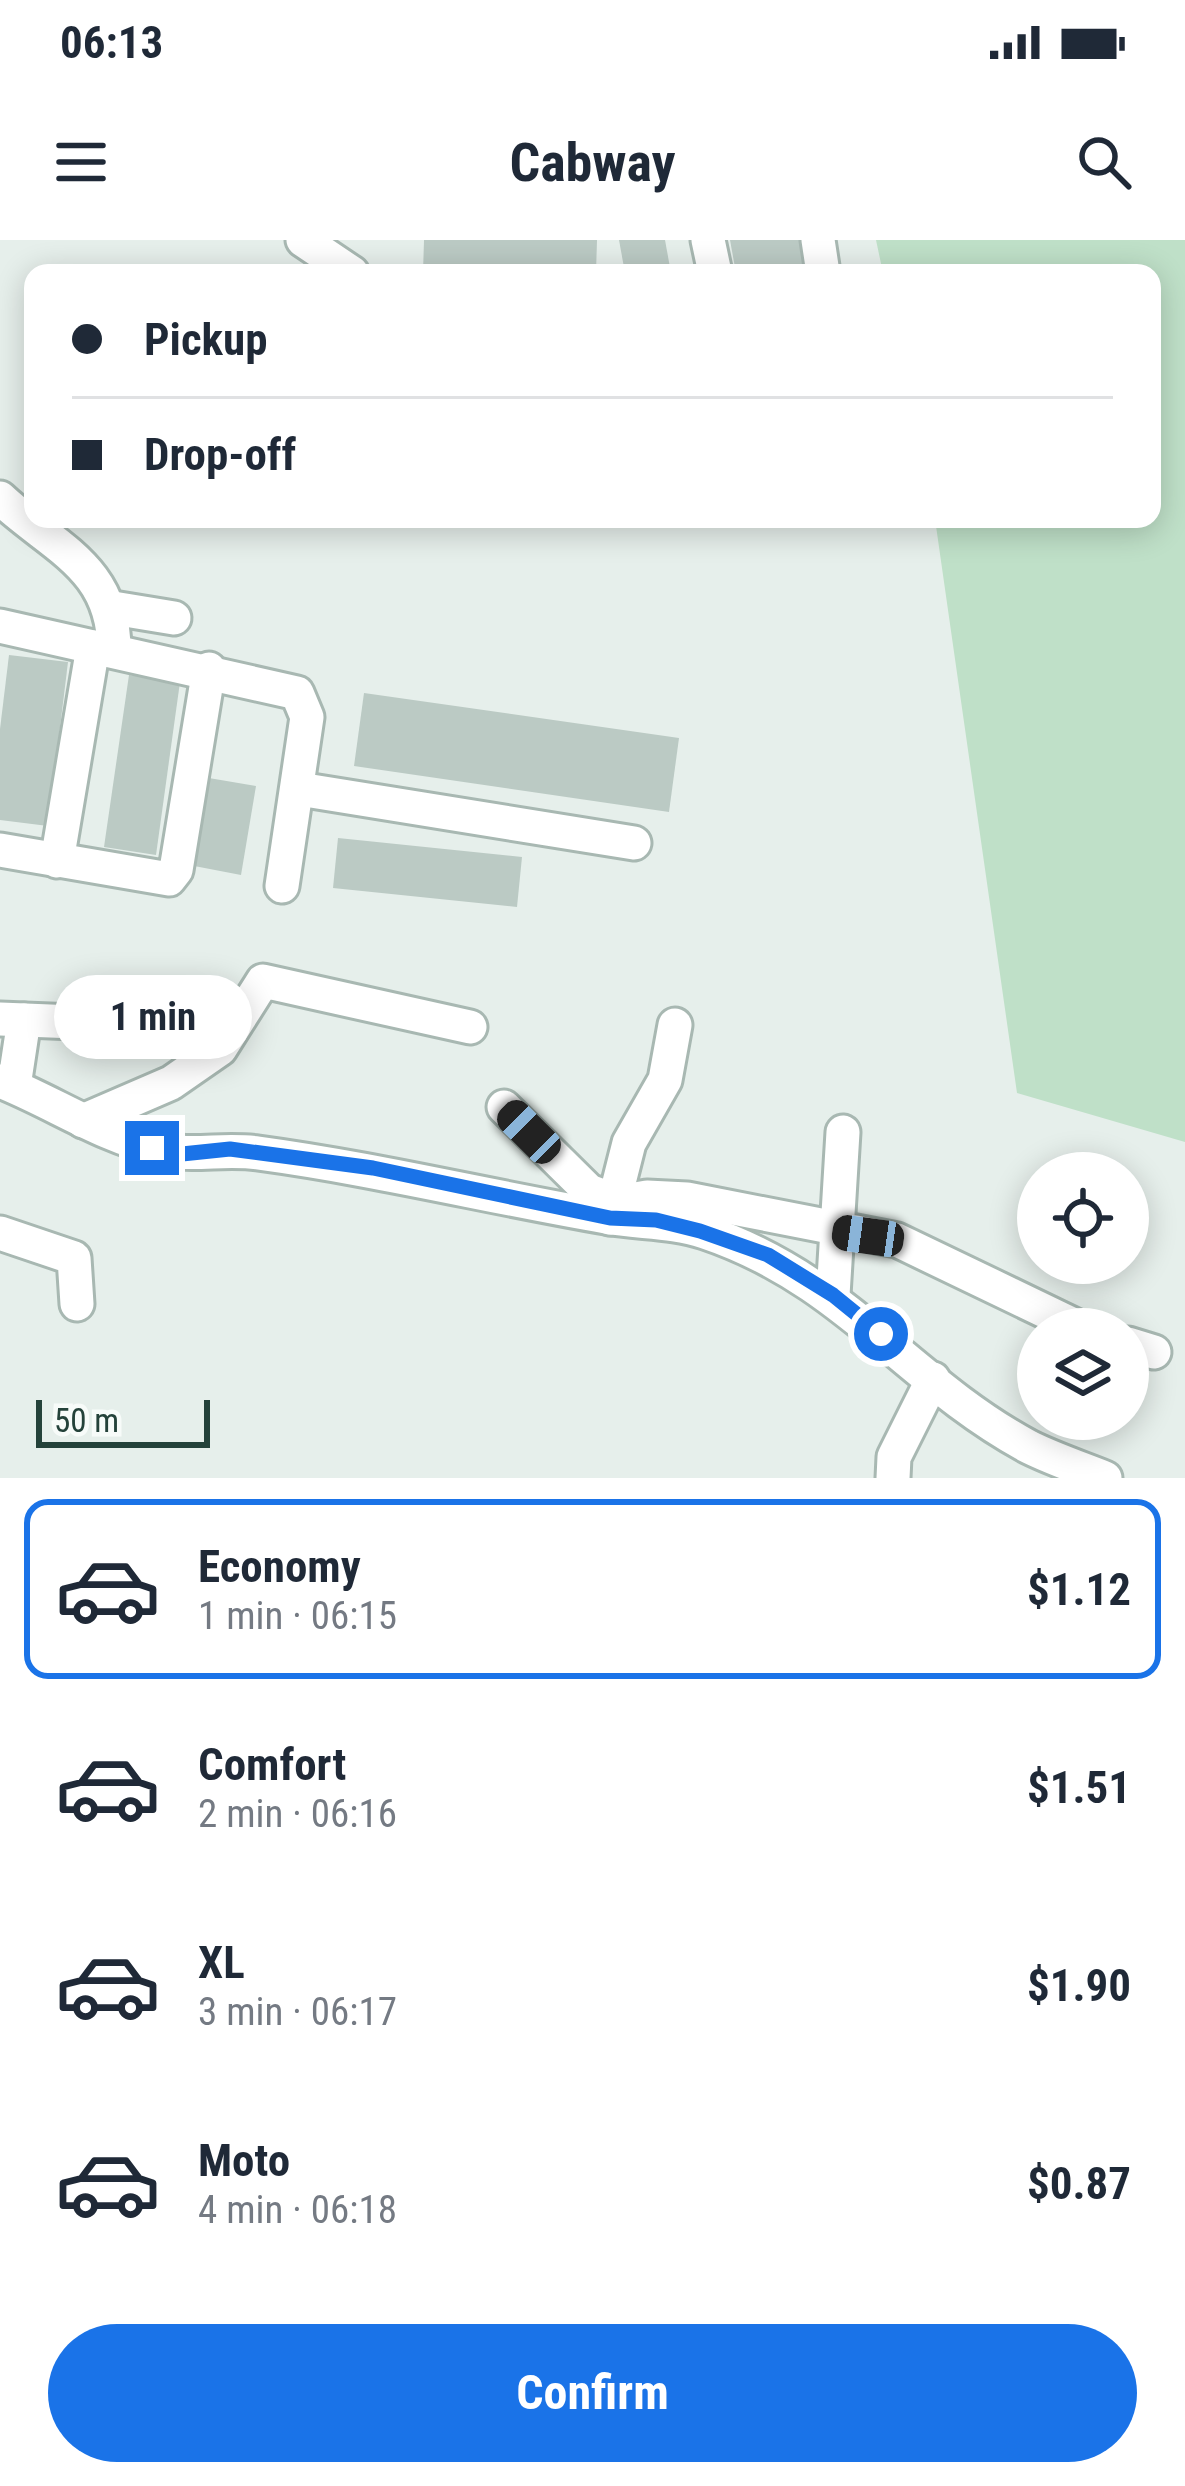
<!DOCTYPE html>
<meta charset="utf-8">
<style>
body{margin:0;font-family:"Roboto Condensed",sans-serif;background:#f2f2f3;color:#1f2937;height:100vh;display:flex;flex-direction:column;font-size:45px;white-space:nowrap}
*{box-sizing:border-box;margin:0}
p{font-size:39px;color:#747a83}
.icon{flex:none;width:66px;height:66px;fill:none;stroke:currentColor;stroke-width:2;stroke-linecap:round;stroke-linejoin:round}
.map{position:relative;height:1238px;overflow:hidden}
.side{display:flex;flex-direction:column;background:#fff;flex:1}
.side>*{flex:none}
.hud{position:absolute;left:24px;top:24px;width:1137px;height:264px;border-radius:24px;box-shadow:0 6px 30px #0003;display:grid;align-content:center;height:264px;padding:0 48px;background:#fff}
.buttons{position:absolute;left:1017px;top:912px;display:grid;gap:24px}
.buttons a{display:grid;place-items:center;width:132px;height:132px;border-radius:50%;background:#fff;box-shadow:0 6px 30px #0003;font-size:60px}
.scale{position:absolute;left:36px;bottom:30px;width:174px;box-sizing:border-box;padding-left:12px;border:6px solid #24423a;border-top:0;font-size:33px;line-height:42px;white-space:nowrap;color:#24423a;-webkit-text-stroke:9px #f7fbf9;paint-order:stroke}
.end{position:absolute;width:54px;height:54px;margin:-27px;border:15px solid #1a73e8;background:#fff;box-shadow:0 0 0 6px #fff}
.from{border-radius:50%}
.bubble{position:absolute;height:84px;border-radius:42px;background:#fff;box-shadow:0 6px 30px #0003;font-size:39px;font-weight:700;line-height:84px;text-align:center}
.car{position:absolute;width:36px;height:72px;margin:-36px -18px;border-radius:15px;box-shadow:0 0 9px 3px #0007;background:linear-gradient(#222 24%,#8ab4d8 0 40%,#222 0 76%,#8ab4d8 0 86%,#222 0)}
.hud b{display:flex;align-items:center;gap:42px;height:114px;font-size:45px}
.hud b+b{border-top:3px solid #e0e1e3}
.hud i{width:30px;height:30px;background:#1f2937}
ul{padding:21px 0 0;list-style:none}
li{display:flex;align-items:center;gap:36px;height:180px;margin:0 24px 18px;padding:0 24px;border:6px solid transparent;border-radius:24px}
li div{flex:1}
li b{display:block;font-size:45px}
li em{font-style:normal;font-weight:700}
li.on{border-color:#1a73e8}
li>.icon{width:108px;height:108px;stroke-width:1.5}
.button{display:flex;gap:24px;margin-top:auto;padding:24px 48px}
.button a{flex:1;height:138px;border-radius:72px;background:#1a73e8;color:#fff;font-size:48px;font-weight:700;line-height:138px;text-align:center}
.status{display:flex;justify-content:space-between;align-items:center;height:84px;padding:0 60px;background:#fff;direction:ltr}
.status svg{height:33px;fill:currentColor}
header{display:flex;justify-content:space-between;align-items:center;height:156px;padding:0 48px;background:#fff;font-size:54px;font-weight:700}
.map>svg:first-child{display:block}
.green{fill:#bfe0c8}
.building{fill:#bbcac4}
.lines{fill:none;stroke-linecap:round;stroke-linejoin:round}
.minor-casing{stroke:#a8b8b2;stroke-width:39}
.minor{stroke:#fff;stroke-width:33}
.route{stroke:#1a73e8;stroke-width:15}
</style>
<div class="status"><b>06:13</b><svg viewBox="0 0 49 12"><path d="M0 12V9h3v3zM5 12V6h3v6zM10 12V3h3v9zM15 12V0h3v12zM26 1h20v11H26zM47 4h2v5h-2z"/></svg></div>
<header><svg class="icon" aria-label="menu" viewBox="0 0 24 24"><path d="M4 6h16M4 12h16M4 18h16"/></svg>Cabway<svg class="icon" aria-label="search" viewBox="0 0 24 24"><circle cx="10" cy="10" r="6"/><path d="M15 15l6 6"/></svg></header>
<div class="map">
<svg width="1185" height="1238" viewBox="0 0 1185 1238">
<rect width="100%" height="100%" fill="#e6efeb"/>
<polygon class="green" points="876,0 1185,0 1185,902 1017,853 935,279 1152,279 1152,33 883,33"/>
<g class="building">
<polygon points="424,0 597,0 596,33 423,33"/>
<polygon points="619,0 665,0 671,33 625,33"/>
<polygon points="730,0 806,0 812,33 736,33"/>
<polygon points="9,415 68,422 48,586 0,580 0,489"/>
<polygon points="129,435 180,442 156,615 104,607"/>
<polygon points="364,453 679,498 669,572 354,526"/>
<polygon points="203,537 256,546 241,635 189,625"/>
<polygon points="338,598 522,617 517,667 333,648"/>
</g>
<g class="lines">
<defs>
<g id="minor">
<polyline points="303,0 352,33"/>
<polyline points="708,0 715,33"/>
<polyline points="818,0 823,33"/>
<path d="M0 258C53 308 114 326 114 410"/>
<polyline points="113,368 174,378"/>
<polyline points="0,386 297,453 307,477 282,646"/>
<polyline points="299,549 634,603"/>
<polyline points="0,610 169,639 176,630 209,429"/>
<polyline points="57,621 93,407"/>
<polyline points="0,779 100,783"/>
<path d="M0 841C53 862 102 896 159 909 192 917 224 908 258 913 376 929 490 957 606 977 640 983 672 981 705 992 845 1039 908 1142 1029 1207 1053 1219 1080 1228 1105 1238"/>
<polyline points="14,846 24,780"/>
<polyline points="504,867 589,951 618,962 647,957 687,959 897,1000 1082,1089"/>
<polyline points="83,881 171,843 220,809 263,741 470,787"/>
<polyline points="610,978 629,903 665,840 675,785"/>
<polyline points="0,993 74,1018 77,1064"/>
<polyline points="833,1055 843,892"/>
<polyline points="1128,1104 1154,1112"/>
<polyline points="893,1238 894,1217 933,1139"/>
</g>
</defs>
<use href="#minor" class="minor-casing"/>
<use href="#minor" class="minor"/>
</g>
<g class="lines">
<polyline class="route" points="152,908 182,914 230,909 373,928 610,978 656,980 700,991 768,1015 833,1055 881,1094"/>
</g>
</svg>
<div class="buttons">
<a><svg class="icon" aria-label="locate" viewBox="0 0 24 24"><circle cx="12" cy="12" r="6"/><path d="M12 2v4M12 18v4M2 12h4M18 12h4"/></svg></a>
<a><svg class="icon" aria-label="layers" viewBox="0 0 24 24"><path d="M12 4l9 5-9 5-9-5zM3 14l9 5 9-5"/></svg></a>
</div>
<div class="scale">50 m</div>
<i class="end from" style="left:881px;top:1094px"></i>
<i class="end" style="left:152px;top:908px"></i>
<div class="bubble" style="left:54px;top:735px;width:198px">1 min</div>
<i class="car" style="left:529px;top:892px;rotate:315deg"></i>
<i class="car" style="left:868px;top:996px;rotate:278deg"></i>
<div class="hud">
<b><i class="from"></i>Pickup</b>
<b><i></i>Drop-off</b>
</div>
</div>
<section class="side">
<ul>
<li class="on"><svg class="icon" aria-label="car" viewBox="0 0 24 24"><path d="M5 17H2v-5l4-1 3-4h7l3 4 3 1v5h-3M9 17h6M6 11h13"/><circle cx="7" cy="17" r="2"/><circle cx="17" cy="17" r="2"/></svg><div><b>Economy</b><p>1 min · 06:15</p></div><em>$1.12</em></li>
<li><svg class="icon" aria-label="car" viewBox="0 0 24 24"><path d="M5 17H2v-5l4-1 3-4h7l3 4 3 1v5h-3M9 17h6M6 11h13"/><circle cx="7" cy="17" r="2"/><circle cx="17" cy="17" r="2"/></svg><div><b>Comfort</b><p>2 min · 06:16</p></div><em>$1.51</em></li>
<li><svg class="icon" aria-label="car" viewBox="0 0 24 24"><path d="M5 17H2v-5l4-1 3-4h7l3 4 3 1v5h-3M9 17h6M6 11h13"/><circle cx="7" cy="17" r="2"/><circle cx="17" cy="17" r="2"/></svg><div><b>XL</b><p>3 min · 06:17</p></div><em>$1.90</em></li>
<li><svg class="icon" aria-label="car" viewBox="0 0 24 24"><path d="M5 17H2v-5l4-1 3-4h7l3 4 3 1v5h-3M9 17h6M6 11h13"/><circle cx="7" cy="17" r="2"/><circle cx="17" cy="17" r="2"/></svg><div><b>Moto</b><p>4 min · 06:18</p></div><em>$0.87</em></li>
</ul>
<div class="button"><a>Confirm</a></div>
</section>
